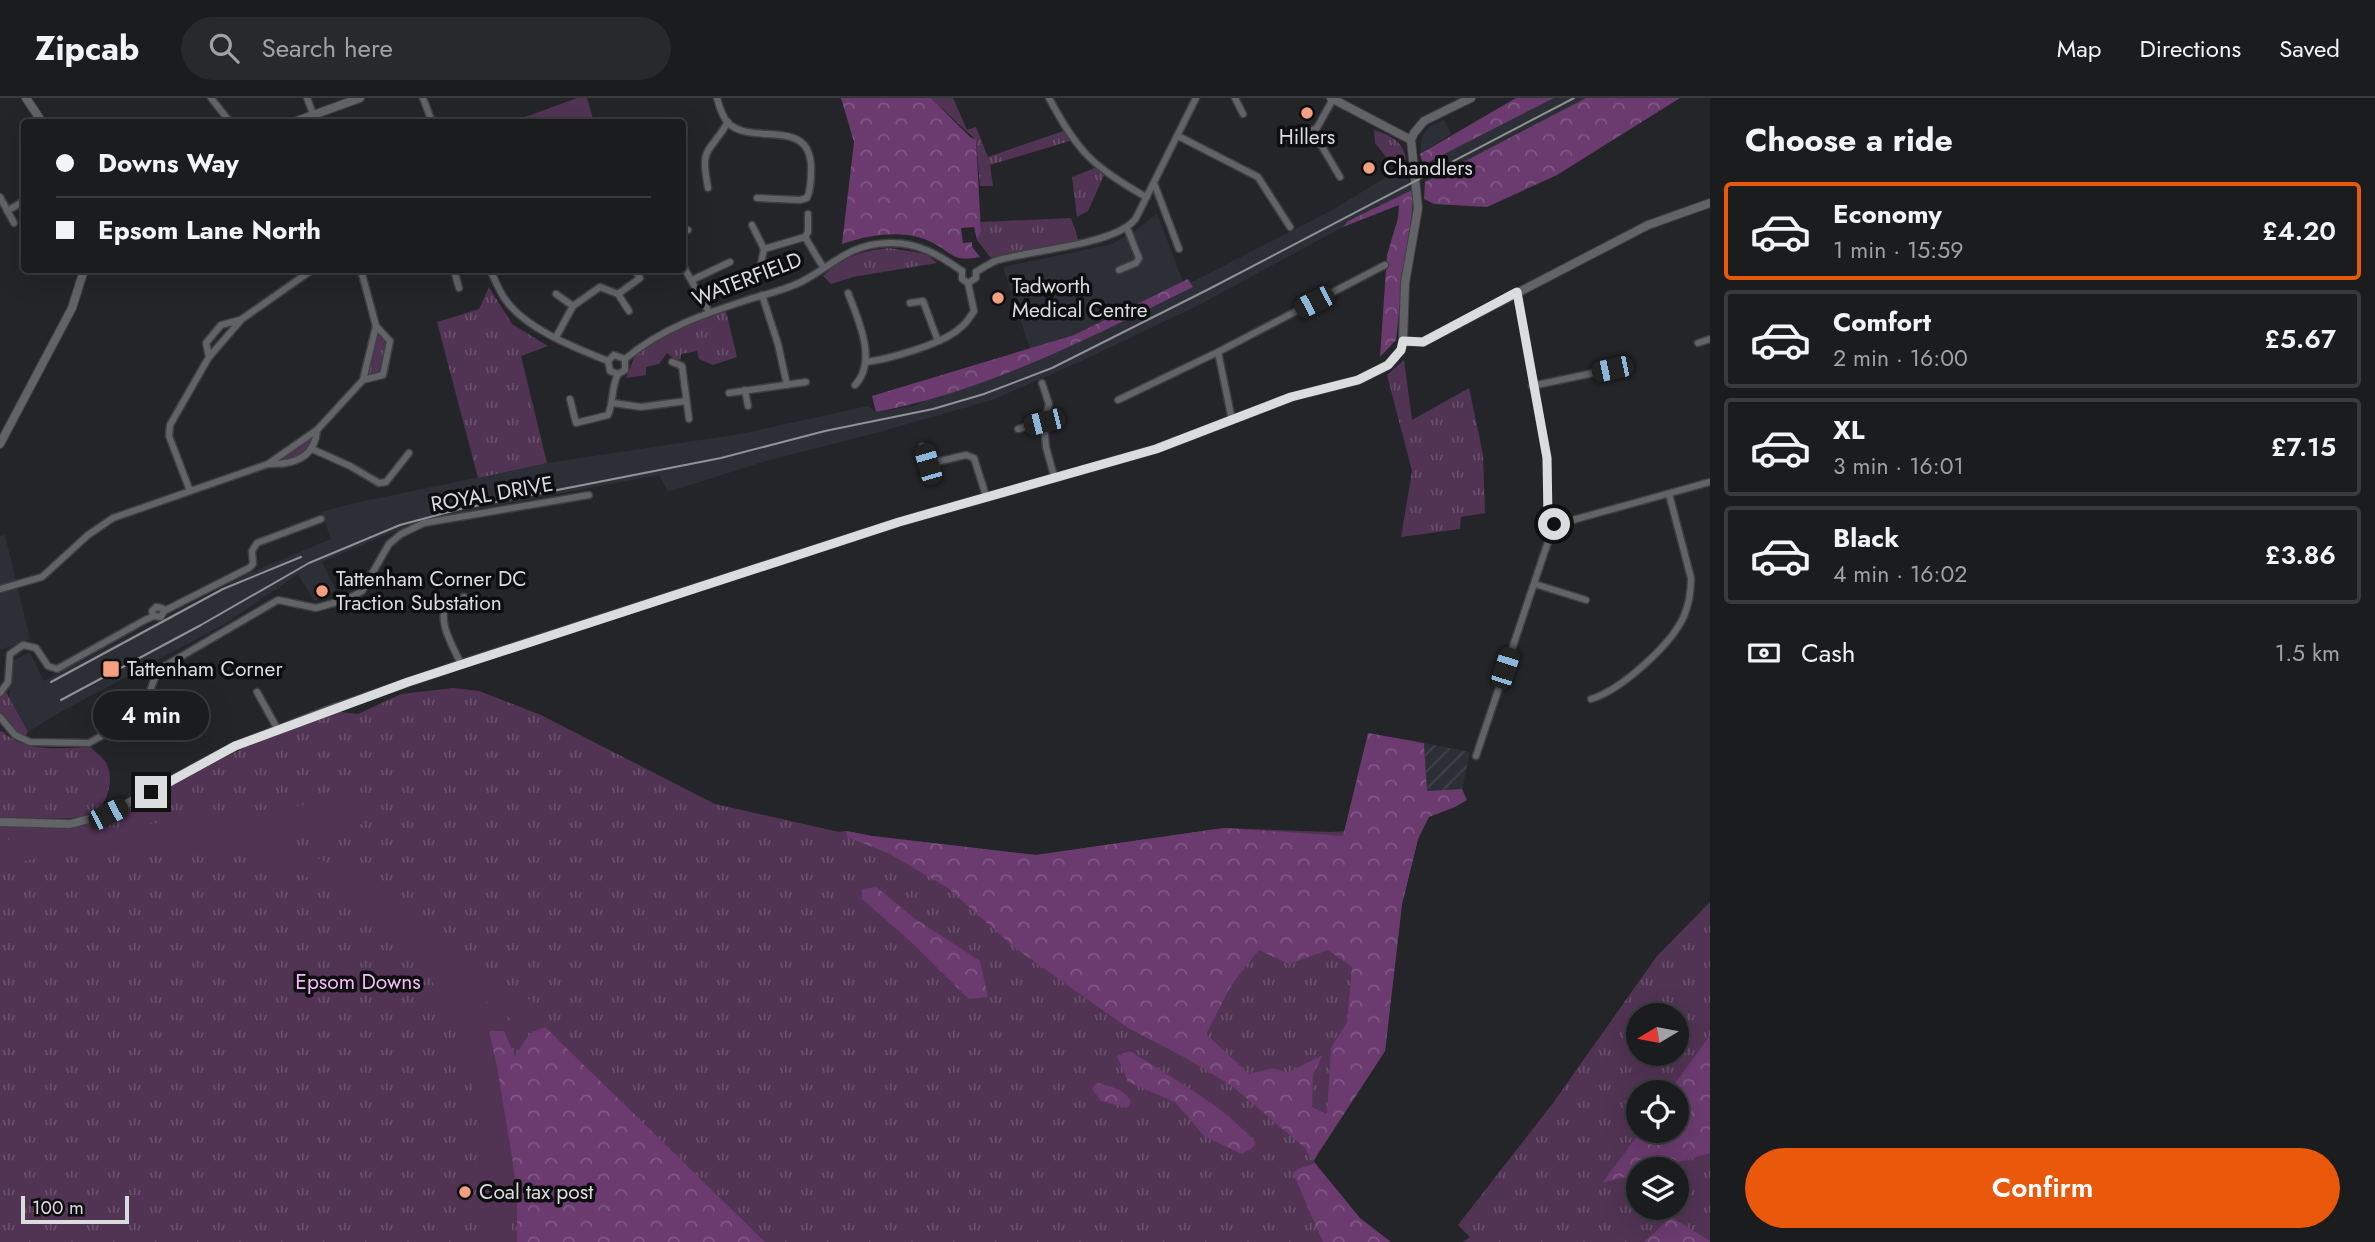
<!DOCTYPE html>
<meta charset="utf-8">
<style>
body{margin:0;font-family:Jost,sans-serif;background:#28292b;color:#f1f3f6;height:100vh;display:flex;flex-direction:column;font-size:26px;white-space:nowrap}
*{box-sizing:border-box;margin:0}
p{font-size:23px;color:#a0a1a4}
.icon{flex:none;width:38px;height:38px;fill:none;stroke:currentColor;stroke-width:2;stroke-linecap:round;stroke-linejoin:round}
.map{position:relative;flex:1;overflow:hidden}
.sheet{display:flex;flex-direction:column;background:#1b1c1e;width:665px}
.sheet>*{flex:none}
.hud{position:absolute;left:21px;top:21px;width:665px;height:154px;border-radius:7px;box-shadow:0 7px 28px #0002,0 0 0 2px #393a3c;display:grid;align-content:center;height:154px;padding:0 35px;background:#1b1c1e}
.needle{width:46px;rotate:260deg}
.fabs{position:absolute;left:1626px;top:905px;display:grid;gap:14px}
.fabs a{display:grid;place-items:center;width:63px;height:63px;border-radius:50%;background:#1b1c1e;box-shadow:0 7px 28px #0002,0 0 0 2px #393a3c;font-size:35px}
.scale{position:absolute;left:21px;bottom:18px;width:108px;box-sizing:border-box;padding-left:7px;border:4px solid #dbdcdd;border-top:0;font-size:19px;line-height:24px;white-space:nowrap;color:#dbdcdd;-webkit-text-stroke:5px #0e0e10;paint-order:stroke}
.end{position:absolute;width:32px;height:32px;margin:-16px;border:9px solid #dbdcdd;background:#111;box-shadow:0 0 0 4px #111}
.from{border-radius:50%}
.bubble{position:absolute;height:49px;border-radius:24px;background:#1b1c1e;box-shadow:0 7px 28px #0002,0 0 0 2px #393a3c;font-size:23px;font-weight:600;line-height:49px;text-align:center}
.car{position:absolute;width:21px;height:42px;margin:-21px -10px;border-radius:9px;box-shadow:0 0 5px 2px #0007;background:linear-gradient(#222 24%,#8ab4d8 0 40%,#222 0 76%,#8ab4d8 0 86%,#222 0)}
.hud b{display:flex;align-items:center;gap:24px;height:66px;font-size:26px}
.hud b+b{border-top:2px solid #393a3c}
.hud i{width:18px;height:18px;background:#f1f3f6}
ul{padding:0;list-style:none}
li{display:flex;align-items:center;gap:21px;height:98px;margin:0 14px 10px;padding:0 21px;border:4px solid #393a3c;border-radius:7px}
li div{flex:1}
li b{display:block;font-size:26px}
li em{font-style:normal;font-weight:600}
li.active{border-color:#ea580c}
li>.icon{width:63px;height:63px;stroke-width:1.5}
h2{padding:0 35px;font-size:32px;line-height:84px}
.pay{display:flex;align-items:center;gap:18px;height:77px;padding:0 35px;font-size:26px}
.pay p{margin-inline-start:auto}
.cta{display:flex;gap:14px;margin-top:auto;padding:14px 35px}
.cta a{flex:1;height:80px;border-radius:42px;background:#ea580c;color:#fff;font-size:28px;font-weight:600;line-height:80px;text-align:center}
header{display:flex;align-items:center;gap:42px;box-sizing:border-box;height:98px;padding:0 35px;background:#1b1c1e;border-bottom:2px solid #393a3c}
header strong{font-size:33px}
nav{display:flex;gap:38px;margin-inline-start:auto;font-size:24px}
.search{width:490px;height:63px;background:#28292b;display:flex;align-items:center;gap:18px;box-sizing:border-box;padding:0 24px;border-radius:38px;color:#a0a1a4;font-size:26px}
main{display:flex;flex:1;min-height:0}
.map>svg:first-child{display:block}
.built{fill:#2c2f36}
.industrial{fill:url(#industrial-furrows)}
.grass{fill:url(#grass-tufts);fill-rule:evenodd}
.forest{fill:url(#forest-crowns);fill-rule:evenodd}
.garden{fill:#513353}
.lines{fill:none;stroke-linecap:round;stroke-linejoin:round}
.street-casing{stroke:#3f3f42;stroke-width:9}
.secondary-casing{stroke:#3f3f42;stroke-width:10}
.street{stroke:#626367;stroke-width:6}
.secondary{stroke:#626367;stroke-width:8}
.rail{stroke:#919294;stroke-width:2}
.route{stroke:#dbdcdd;stroke-width:9}
.poi-dot{fill:#f39f82;stroke:#0e0e10;stroke-width:2.5}
.labels{text-anchor:middle;stroke-width:7;stroke-linejoin:round;paint-order:stroke}
.poi-label{font-size:21px;fill:#dbdcdd;stroke:#0e0e10;text-anchor:start}
.street-label{font-size:21px;fill:#dbdcdd;stroke:#0e0e10}
.park-label{font-size:21px;fill:#f5baf8;stroke:#0e0e10}
</style>
<header>
<strong>Zipcab</strong>
<div class="search"><svg class="icon" aria-label="search" viewBox="0 0 24 24"><circle cx="10" cy="10" r="6"/><path d="M15 15l6 6"/></svg>Search here</div>
<nav><a>Map</a><a>Directions</a><a>Saved</a></nav>
</header>
<main>
<div class="map">
<svg width="1710" height="1144" viewBox="0 0 1710 1144">
<defs>
<pattern id="industrial-furrows" width="10" height="10" patternUnits="userSpaceOnUse" patternTransform="scale(1.75)"><rect width="10" height="10" fill="#2c2f36"/><path d="M-1 1l2-2M0 10L10 0M9 11l2-2" fill="none" stroke="#404349"/></pattern>
<pattern id="grass-tufts" width="24" height="20" patternUnits="userSpaceOnUse" patternTransform="scale(1.75)"><rect width="24" height="20" fill="#513353"/><path d="M3 7l-1-3M5 7V3M7 7l1-3M15 17l-1-3M17 17v-4M19 17l1-3" fill="none" stroke="#69506b"/></pattern>
<pattern id="forest-crowns" width="20" height="18" patternUnits="userSpaceOnUse" patternTransform="scale(1.75)"><rect width="20" height="18" fill="#6b3b6f"/><path d="M2 6a3 3 0 1 1 6 0M12 15a3 3 0 1 1 6 0" fill="none" stroke="#805783"/></pattern>
</defs>
<rect width="100%" height="100%" fill="#242528"/>
<g class="built">
<polygon points="1554,0 1586,0 1425,84 1423,67"/>
<polygon points="1444,22 1451,36 1420,56 1422,38 1429,29"/>
<polygon points="1401,70 1414,91 1348,123 1343,129 1197,208 1077,265 992,302 883,333 763,364 668,394 659,377 467,413 408,428 322,464 336,492 314,503 298,476 225,526 57,616 28,634 9,599 11,564 30,554 44,583 250,475 331,441 321,414 350,406 547,365 740,336 868,308 876,314 913,308 1192,189 1190,185 1334,111"/>
<polygon points="1157,115 1183,184 1074,237 1030,251 1003,169 1112,146 1135,133"/>
<polygon points="5,437 30,541 0,552 0,438"/>
</g>
<polygon class="industrial" points="1424,645 1470,654 1462,691 1427,693"/>
<g class="grass">
<polygon points="931,0 953,0 967,32 976,29 988,59 1066,32 1073,42 990,67 993,88 980,88 976,42"/>
<path d="M1374 32C1390 37 1403 43 1406 61L1393 68 1375 45Z"/>
<polygon points="1097,69 1105,75 1088,113 1077,119 1072,79"/>
<polygon points="1071,120 1079,144 994,164 977,142 981,134 981,124"/>
<path d="M889 150 927 156 937 165 853 179 831 186 823 178C843 158 863 153 889 150Z"/>
<polygon points="489,189 512,226 548,248 521,258 547,365 478,380 437,224 479,211"/>
<polygon points="725,209 737,259 713,267 699,261 697,253 681,256 681,261 676,262 667,255 659,266 646,269 646,277 626,280 638,250 652,241"/>
<polygon points="376,228 390,243 383,277 363,282"/>
<polygon points="1404,262 1412,322 1469,290 1483,356 1485,415 1461,419 1460,431 1401,439 1412,373 1387,277"/>
<polygon points="317,332 316,341 300,362 268,366"/>
<polygon points="4,590 28,634 22,642 0,619 0,595"/>
<path d="M453 590 479 593 541 617 715 706 839 734 846 733 872 738 1036 757 1224 730 1330 734 1374 732 1418 741 1402 806 1385 953 1314 1062 1315 1065 1300 1070 1336 1144H0V634L2 633C21 651 47 651 73 650 77 650 85 648 89 649 93 650 95 654 98 656 114 668 112 688 104 704 92 727 48 719 28 720L53 726 108 716 248 648 284 633 340 614 358 616 401 596Z"/>
<path d="M1710 804V1144H1463L1470 1139 1458 1127 1553 1005 1657 858ZM1638 917H1676V956H1638ZM1638 994H1676V1032H1638ZM1638 1071H1676V1110H1638Z"/>
</g>
<g class="forest">
<path d="M841 0H931L970 39 976 42 981 134 977 142 974 129 961 130 963 145 972 144V149L980 159C950 165 952 153 929 143 902 131 868 137 842 146L854 44Z"/>
<polygon points="1516,0 1554,0 1423,67 1420,56"/>
<polygon points="1586,0 1680,0 1557,77 1487,109 1434,106 1424,101 1425,84"/>
<path d="M1414 91C1410 142 1401 192 1396 242L1380 259 1387 157 1398 120 1399 107 1343 129 1348 123Z"/>
<path d="M1188 181 1193 189C1091 239 988 293 876 314L872 298 1074 237Z"/>
<path d="M1368 635 1424 645 1427 693 1462 691 1467 702 1455 709 1429 719 1418 741 1402 806 1385 953 1313 1063 1305 1050 1232 988 1184 959 1128 930 1015 850 948 790 890 756 847 739 846 733 872 738 1036 757 1224 730 1343 738ZM1259 852 1289 866 1328 852 1352 869 1347 924 1331 950 1327 1016 1312 1009 1313 976 1323 957 1287 975 1273 970 1249 976 1206 936 1232 886Z"/>
<polygon points="876,789 914,820 980,863 988,899 969,901 909,842 862,801 862,791"/>
<polygon points="545,929 765,1144 517,1144 517,1098 489,933 504,933 515,958 530,935"/>
<polygon points="1710,937 1710,1055 1653,1071 1638,1071 1638,1075 1602,1085 1641,1033 1676,1032 1676,994 1669,994"/>
<path d="M1130 953C1173 981 1222 1006 1256 1045L1252 1050 1242 1056 1204 1038 1175 1004 1128 984 1117 958Z"/>
<path d="M1096 985C1110 988 1125 991 1131 1004L1127 1010 1101 1003 1092 991Z"/>
<polygon points="1315,1065 1360,1120 1391,1144 1323,1144 1293,1075 1300,1070"/>
<polygon points="1671,1119 1710,1143 1710,1144 1644,1144"/>
</g>
<g class="garden">
<polygon points="577,0 587,0 594,24 511,24"/>
<polygon points="356,701 363,726 290,735 294,748 347,775 546,913 541,925 530,935 478,897 486,919 497,969 512,1059 517,1098 508,1144 477,1144 480,1115 479,1014 457,931 426,872 380,825 326,787 253,755 158,749 63,756 0,767 0,743 27,738 82,734"/>
</g>
<g class="lines">
<defs>
<g id="street">
<polyline points="211,0 230,24"/>
<polyline points="307,0 316,24"/>
<polyline points="423,0 432,24"/>
<path d="M717 0C719 8 722 18 728 25 753 49 813 17 811 73 811 82 811 91 807 100L800 102 757 100"/>
<path d="M1049 0C1078 55 1093 68 1146 99"/>
<polyline points="1235,0 1243,16"/>
<polyline points="1333,1 1314,35 1340,79"/>
<polyline points="1178,38 1258,79 1290,129"/>
<polyline points="1285,40 1315,31"/>
<polyline points="1154,85 1179,151"/>
<path d="M708 90C700 47 708 58 728 24"/>
<polyline points="0,99 14,125"/>
<polyline points="7,113 24,103"/>
<polyline points="752,127 764,151 805,139 808,134 808,116"/>
<polyline points="682,134 688,132"/>
<polyline points="805,139 823,169"/>
<polyline points="682,166 709,214"/>
<polyline points="761,166 764,151"/>
<polyline points="454,172 459,190"/>
<path d="M490 172C495 181 499 193 505 201 525 231 576 250 608 263"/>
<polyline points="1119,172 1136,165 1139,160 1127,130"/>
<polyline points="962,173 962,181 968,185 976,180 976,174"/>
<path d="M976 174C982 170 989 166 995 163 1028 152 1118 147 1136 120L1196 0"/>
<polyline points="692,182 730,164"/>
<path d="M1517 194 1547 360 1548 419C1551 427 1555 426 1562 425L1710 384"/>
<path d="M848 195C858 221 878 263 855 287"/>
<polyline points="556,196 573,208"/>
<polyline points="618,196 629,213"/>
<polyline points="762,197 778,246 787,287"/>
<polyline points="910,205 923,203 938,243"/>
<polyline points="556,239 573,208 600,189 618,196 640,180 635,172"/>
<polyline points="1698,245 1710,241"/>
<polyline points="209,259 206,245 221,227 240,222"/>
<path d="M625 261C662 230 704 216 750 201 767 196 785 192 801 184 834 167 848 146 889 145 918 144 939 157 962 173"/>
<polyline points="608,263 610,273 618,276 625,272 625,261"/>
<polyline points="608,263 614,257 625,261"/>
<polyline points="672,264 682,268 689,321"/>
<path d="M866 264C889 261 943 246 960 230 966 226 970 219 974 213L968 185"/>
<polyline points="363,282 383,277 390,243 376,228"/>
<polyline points="1532,288 1612,271"/>
<polyline points="745,292 748,308"/>
<polyline points="729,295 806,284"/>
<path d="M570 301 576 325 608 317C614 303 611 289 618 276"/>
<polyline points="1118,302 1218,254"/>
<polyline points="613,305 641,309 686,303"/>
<polyline points="1232,322 1218,254 1385,167"/>
<polyline points="1044,324 1046,349 1054,378"/>
<polyline points="1018,331 1044,324 1049,306 1042,285"/>
<polyline points="922,348 928,366 966,357 974,360 986,398"/>
<polyline points="312,351 350,368 379,385 386,384 409,355"/>
<path d="M268 366C293 367 315 360 317 332"/>
<polyline points="190,393 169,338 170,327 209,259 242,221 312,172"/>
<polyline points="1535,486 1586,502"/>
<polyline points="0,491 42,479 88,437 113,420 268,366 317,332 363,282 376,228 361,172"/>
<polyline points="154,518 152,513 156,509 162,510 164,513"/>
<path d="M461 566C454 550 436 523 447 506L464 499"/>
<polyline points="257,594 277,630"/>
<polyline points="0,595 8,584 10,556 23,547 36,550 48,568 57,571 145,522 154,518 161,519 164,513 249,470 253,466 252,453 257,445 321,421"/>
<path d="M1591 601C1621 592 1671 547 1684 518 1689 506 1691 493 1691 480L1669 396"/>
<polyline points="0,619 15,637 30,644 89,645 132,621 144,611 155,579 163,569 278,502 316,510 348,501 362,493 389,446 401,436 424,425 589,397"/>
<polyline points="1476,658 1554,426"/>
</g>
<g id="secondary">
<polyline points="26,0 42,24"/>
<polyline points="1331,0 1411,42"/>
<polyline points="294,24 360,0"/>
<polyline points="1403,243 1423,244 1648,127 1710,105"/>
<polyline points="0,346 72,210 84,172"/>
<polyline points="0,724 70,726 108,716 235,648 331,611 461,566 899,424 1156,351 1291,299 1358,282 1388,267 1401,252 1403,243 1405,185 1418,110 1411,42 1414,35 1424,23 1471,0"/>
</g>
</defs>
<use href="#street" class="street-casing"/>
<use href="#secondary" class="secondary-casing"/>
<use href="#street" class="street"/>
<use href="#secondary" class="secondary"/>
<g class="rail">
<polyline points="51,584 223,491 301,459"/>
<polyline points="61,602 201,527 309,465 400,427 460,411 721,360 825,333 933,311 984,296 1052,270 1209,191 1574,0"/>
</g>
</g>
<g class="lines">
<polyline class="route" points="151,694 235,648 408,584 899,424 1156,351 1291,299 1358,282 1388,267 1401,252 1403,243 1423,244 1517,194 1547,360 1548,419 1554,426"/>
</g>
<g class="poi-dot">
<circle cx="1307" cy="15" r="7"/>
<circle cx="1369" cy="70" r="7"/>
<circle cx="998" cy="200" r="7"/>
<circle cx="322" cy="493" r="7"/>
<rect x="102" y="562" width="18" height="18" rx="3.5"/>
<circle cx="465" cy="1094" r="7"/>
</g>
<g class="labels">
<g class="poi-label">
<text x="1307" y="46" text-anchor="middle">Hillers</text>
<text x="1383" y="77">Chandlers</text>
<text x="1012" y="195">Tadworth<tspan x="1012" dy="24">Medical Centre</tspan></text>
<text x="336" y="488">Tattenham Corner DC<tspan x="336" dy="24">Traction Substation</tspan></text>
<text x="127" y="578">Tattenham Corner</text>
<text x="479" y="1101">Coal tax post</text>
</g>
<g class="street-label">
<text transform="translate(747 181) rotate(-21)" y="7">WATERFIELD</text>
<text transform="translate(492 396) rotate(-10)" y="7">ROYAL DRIVE</text>
</g>
<g class="park-label">
<text x="358" y="891">Epsom Downs</text>
</g>
</g>
</svg>
<div class="fabs">
<a><svg class="needle" viewBox="-14 -14 28 28"><path d="M0-13l5 13h-10z" fill="#e53935"/><path d="M0 13l5-13h-10z" fill="#a0a1a4"/></svg></a>
<a><svg class="icon" aria-label="locate" viewBox="0 0 24 24"><circle cx="12" cy="12" r="6"/><path d="M12 2v4M12 18v4M2 12h4M18 12h4"/></svg></a>
<a><svg class="icon" aria-label="layers" viewBox="0 0 24 24"><path d="M12 4l9 5-9 5-9-5zM3 14l9 5 9-5"/></svg></a>
</div>
<div class="scale">100 m</div>
<i class="end from" style="left:1554px;top:426px"></i>
<i class="end" style="left:151px;top:694px"></i>
<div class="bubble" style="left:93px;top:593px;width:116px">4 min</div>
<i class="car" style="left:1314px;top:204px;rotate:243deg"></i>
<i class="car" style="left:1612px;top:271px;rotate:258deg"></i>
<i class="car" style="left:1044px;top:324px;rotate:256deg"></i>
<i class="car" style="left:928px;top:366px;rotate:344deg"></i>
<i class="car" style="left:1505px;top:570px;rotate:18deg"></i>
<i class="car" style="left:108px;top:716px;rotate:63deg"></i>
<div class="hud">
<b><i class="from"></i>Downs Way</b>
<b><i></i>Epsom Lane North</b>
</div>
</div>
<section class="sheet">
<h2>Choose a ride</h2>
<ul>
<li class="active"><svg class="icon" aria-label="car" viewBox="0 0 24 24"><path d="M5 17H2v-5l4-1 3-4h7l3 4 3 1v5h-3M9 17h6M6 11h13"/><circle cx="7" cy="17" r="2"/><circle cx="17" cy="17" r="2"/></svg><div><b>Economy</b><p>1 min · 15:59</p></div><em>£4.20</em></li>
<li><svg class="icon" aria-label="car" viewBox="0 0 24 24"><path d="M5 17H2v-5l4-1 3-4h7l3 4 3 1v5h-3M9 17h6M6 11h13"/><circle cx="7" cy="17" r="2"/><circle cx="17" cy="17" r="2"/></svg><div><b>Comfort</b><p>2 min · 16:00</p></div><em>£5.67</em></li>
<li><svg class="icon" aria-label="car" viewBox="0 0 24 24"><path d="M5 17H2v-5l4-1 3-4h7l3 4 3 1v5h-3M9 17h6M6 11h13"/><circle cx="7" cy="17" r="2"/><circle cx="17" cy="17" r="2"/></svg><div><b>XL</b><p>3 min · 16:01</p></div><em>£7.15</em></li>
<li><svg class="icon" aria-label="car" viewBox="0 0 24 24"><path d="M5 17H2v-5l4-1 3-4h7l3 4 3 1v5h-3M9 17h6M6 11h13"/><circle cx="7" cy="17" r="2"/><circle cx="17" cy="17" r="2"/></svg><div><b>Black</b><p>4 min · 16:02</p></div><em>£3.86</em></li>
</ul>
<div class="pay"><svg class="icon" aria-label="cash" viewBox="0 0 24 24"><path d="M3 7h18v10H3z"/><circle cx="12" cy="12" r="2"/></svg>Cash<p>1.5 km</p></div>
<div class="cta"><a>Confirm</a></div>
</section>
</main>
